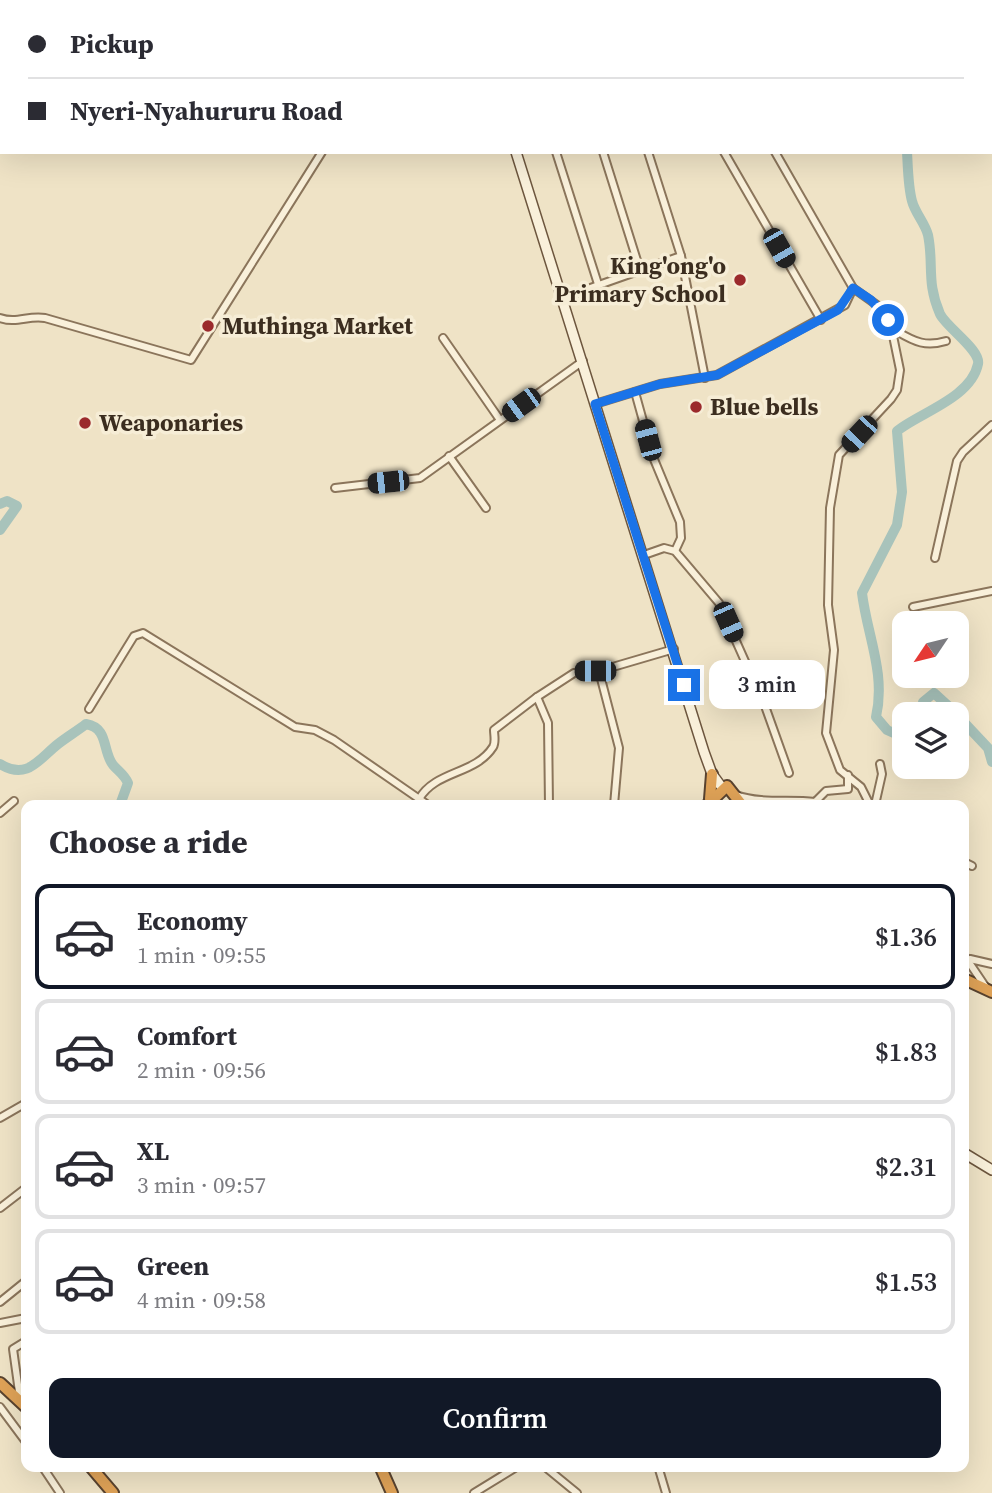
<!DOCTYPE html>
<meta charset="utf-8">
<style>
body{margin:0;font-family:"Source Serif 4",serif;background:#f2f2f3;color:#2b2b33;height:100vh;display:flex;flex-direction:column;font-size:26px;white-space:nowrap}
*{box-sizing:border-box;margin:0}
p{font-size:23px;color:#7c7c81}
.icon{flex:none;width:38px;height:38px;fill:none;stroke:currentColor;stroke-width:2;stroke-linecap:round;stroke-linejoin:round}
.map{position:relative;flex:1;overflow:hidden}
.details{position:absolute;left:21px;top:800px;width:948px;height:672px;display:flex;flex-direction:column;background:#fff;border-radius:14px;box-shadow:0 7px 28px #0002}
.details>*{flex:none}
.top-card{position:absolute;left:0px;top:0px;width:992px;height:154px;box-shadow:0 7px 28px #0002;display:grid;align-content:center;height:154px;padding:0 28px;background:#fff}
.needle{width:46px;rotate:235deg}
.buttons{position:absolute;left:892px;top:611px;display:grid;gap:14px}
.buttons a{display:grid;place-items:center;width:77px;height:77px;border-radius:14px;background:#fff;box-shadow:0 7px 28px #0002;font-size:35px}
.end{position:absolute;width:32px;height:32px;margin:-16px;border:9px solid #1a73e8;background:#fff;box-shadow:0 0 0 4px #fff}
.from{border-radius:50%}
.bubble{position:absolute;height:49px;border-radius:14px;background:#fff;box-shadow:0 7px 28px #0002;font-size:23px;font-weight:600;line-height:49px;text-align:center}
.car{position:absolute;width:21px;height:42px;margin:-21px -10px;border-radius:9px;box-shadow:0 0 5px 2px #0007;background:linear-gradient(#222 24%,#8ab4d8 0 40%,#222 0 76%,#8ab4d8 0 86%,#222 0)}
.top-card b{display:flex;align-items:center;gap:24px;height:66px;font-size:26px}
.top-card b+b{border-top:2px solid #e1e1e2}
.top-card i{width:18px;height:18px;background:#2b2b33}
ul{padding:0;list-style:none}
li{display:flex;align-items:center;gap:21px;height:105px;margin:0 14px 10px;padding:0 14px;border:4px solid #e1e1e2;border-radius:14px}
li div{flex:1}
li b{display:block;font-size:26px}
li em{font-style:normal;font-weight:600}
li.on{border-color:#111827}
li>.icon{width:63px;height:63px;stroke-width:1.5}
h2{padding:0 28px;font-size:32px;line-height:84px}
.action{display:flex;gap:14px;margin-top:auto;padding:14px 28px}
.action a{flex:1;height:80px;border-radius:14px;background:#111827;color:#fff;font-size:28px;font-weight:600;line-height:80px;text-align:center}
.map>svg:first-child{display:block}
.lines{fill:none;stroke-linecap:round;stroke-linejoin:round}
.river{stroke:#a8c3bb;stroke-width:10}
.street-casing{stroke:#8b755b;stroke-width:10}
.secondary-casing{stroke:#6d563e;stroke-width:12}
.highway-casing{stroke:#59432f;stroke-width:14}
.street{stroke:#f9f0da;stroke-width:6}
.secondary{stroke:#f9f0da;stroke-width:9}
.highway{stroke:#dfa257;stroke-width:10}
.route{stroke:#1a73e8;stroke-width:9}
.poi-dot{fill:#9b2a2c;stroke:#f6edd6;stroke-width:2.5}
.labels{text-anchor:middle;stroke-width:7;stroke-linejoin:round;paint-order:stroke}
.poi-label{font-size:24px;font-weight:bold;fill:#3b2d1f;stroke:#f6edd6;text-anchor:start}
</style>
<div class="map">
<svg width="992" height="1493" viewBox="0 0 992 1493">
<rect width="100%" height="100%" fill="#efe3c6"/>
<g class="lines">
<g class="river">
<polyline points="880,2 880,0"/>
<polyline points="0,504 7,501 17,506 0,530"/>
<polyline points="923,714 923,702 934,693 957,714"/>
<polyline points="957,715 988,748 992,762"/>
<path d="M905 738 887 730 876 717C886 673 867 635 862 593L897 525 902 492 897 431C919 413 971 398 978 364 981 350 947 328 940 314 926 282 934 264 928 235 925 223 915 213 912 201 908 186 908 168 907 152"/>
<path d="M0 764C27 781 39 759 58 744 67 737 77 731 86 724 109 728 102 751 113 765 119 772 124 774 128 783L120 805"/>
</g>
<defs>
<g id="street">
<polyline points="135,0 136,2"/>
<polyline points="353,0 354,2"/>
<polyline points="418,2 419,0"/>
<polyline points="493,2 497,0"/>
<polyline points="664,2 665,0"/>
<polyline points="828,2 830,0"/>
<polyline points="556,152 598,284"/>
<polyline points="603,152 640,270"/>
<polyline points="724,152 821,320"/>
<polyline points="681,256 705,378"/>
<polyline points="853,288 877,305 891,326 900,370 897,390 891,399 839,455 830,508 828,605 834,650 826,733 840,770 861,787 870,805"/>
<polyline points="562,298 681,256 648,152"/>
<path d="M0 318C17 324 28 315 45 318L191 360 322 152"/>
<path d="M892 334 898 332C915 342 926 347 946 341"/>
<polyline points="443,338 500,420"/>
<polyline points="635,392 653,457 680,522 681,538 675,551"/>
<polyline points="595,404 660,384 717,375 845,305 853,288 775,152"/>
<polyline points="449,456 486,508"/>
<polyline points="335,488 420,478 583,361"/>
<polyline points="644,555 664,548 675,551 719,603 765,706 789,773"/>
<polyline points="935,558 957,461 963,452 992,425"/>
<polyline points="913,607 992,591"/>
<polyline points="599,671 619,748 614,805"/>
<polyline points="89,709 134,636 143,633 295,727 315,730 334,740 428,805"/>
<path d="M736 795C762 804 788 799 815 802L826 791 848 789V775"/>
<path d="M419 799C436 770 475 775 493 747 496 742 494 735 494 730L537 697"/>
<polyline points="549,805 548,723 537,697 574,673 599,671 674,649"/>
<polyline points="875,805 882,774 880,764"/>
<polyline points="0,813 14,801"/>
<polyline points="964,862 972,866"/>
<polyline points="964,955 987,989"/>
<polyline points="970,959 992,964"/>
<polyline points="0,1118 26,1103"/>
<polyline points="0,1208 26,1188"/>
<polyline points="0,1302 26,1281"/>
<polyline points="0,1323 26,1318"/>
<polyline points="20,1399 13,1349 26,1341"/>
<polyline points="0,1407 26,1442"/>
<polyline points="42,1466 60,1493"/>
<polyline points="544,1466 577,1493"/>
<polyline points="658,1466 666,1493"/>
<polyline points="474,1493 518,1466"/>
</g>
<g id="secondary">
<polyline points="469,0 470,2"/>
<polyline points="516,152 704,752 712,774 723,789"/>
<polyline points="964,1153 992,1170"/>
</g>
<g id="highway">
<polyline points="710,799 712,774"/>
<polyline points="707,805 727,786 742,805"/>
<polyline points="964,979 992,992"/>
<polyline points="0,1383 26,1407"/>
<polyline points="90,1466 113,1493"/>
<polyline points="380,1466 392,1493"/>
</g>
</defs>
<use href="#street" class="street-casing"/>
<use href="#secondary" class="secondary-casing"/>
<use href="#highway" class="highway-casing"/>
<use href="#street" class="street"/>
<use href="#secondary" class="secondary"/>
<use href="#highway" class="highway"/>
</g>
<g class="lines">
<polyline class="route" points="684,685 595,404 660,384 717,375 838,310 853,288 871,300 888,320"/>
</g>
<g class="poi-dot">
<circle cx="740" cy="280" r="7"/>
<circle cx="208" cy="326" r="7"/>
<circle cx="696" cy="407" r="7"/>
<circle cx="85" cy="423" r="7"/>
</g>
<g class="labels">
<g class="poi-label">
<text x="726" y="274" text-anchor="end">King'ong'o<tspan x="726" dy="28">Primary School</tspan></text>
<text x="222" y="334">Muthinga Market</text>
<text x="710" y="415">Blue bells</text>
<text x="99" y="431">Weaponaries</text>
</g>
</g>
</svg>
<div class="buttons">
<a><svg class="needle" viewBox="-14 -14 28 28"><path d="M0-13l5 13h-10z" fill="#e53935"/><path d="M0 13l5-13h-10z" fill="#7c7c81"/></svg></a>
<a><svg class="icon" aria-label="layers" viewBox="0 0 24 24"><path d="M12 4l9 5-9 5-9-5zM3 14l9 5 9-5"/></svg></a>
</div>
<i class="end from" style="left:888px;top:320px"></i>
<i class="end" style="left:684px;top:685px"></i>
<div class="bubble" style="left:709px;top:660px;width:116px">3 min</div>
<i class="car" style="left:779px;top:248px;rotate:150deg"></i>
<i class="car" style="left:521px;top:405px;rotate:234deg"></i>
<i class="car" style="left:859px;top:434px;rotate:223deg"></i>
<i class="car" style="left:648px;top:440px;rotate:345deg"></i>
<i class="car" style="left:388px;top:482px;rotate:264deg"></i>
<i class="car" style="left:728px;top:622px;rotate:156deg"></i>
<i class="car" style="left:595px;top:671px;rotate:270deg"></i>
<div class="top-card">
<b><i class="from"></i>Pickup</b>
<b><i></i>Nyeri-Nyahururu Road</b>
</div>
<section class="details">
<h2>Choose a ride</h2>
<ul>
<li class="on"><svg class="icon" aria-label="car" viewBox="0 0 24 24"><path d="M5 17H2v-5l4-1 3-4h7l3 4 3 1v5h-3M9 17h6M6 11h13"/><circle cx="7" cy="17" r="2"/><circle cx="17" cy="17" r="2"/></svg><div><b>Economy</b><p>1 min · 09:55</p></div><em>$1.36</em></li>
<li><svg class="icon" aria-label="car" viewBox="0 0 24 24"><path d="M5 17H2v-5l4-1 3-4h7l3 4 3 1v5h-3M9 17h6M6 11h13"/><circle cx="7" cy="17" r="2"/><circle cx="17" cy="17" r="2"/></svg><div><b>Comfort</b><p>2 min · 09:56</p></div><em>$1.83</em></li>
<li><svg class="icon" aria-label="car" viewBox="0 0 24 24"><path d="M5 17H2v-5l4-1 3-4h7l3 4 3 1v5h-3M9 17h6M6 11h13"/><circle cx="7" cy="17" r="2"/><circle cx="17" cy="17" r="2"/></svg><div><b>XL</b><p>3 min · 09:57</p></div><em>$2.31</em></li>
<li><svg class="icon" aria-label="car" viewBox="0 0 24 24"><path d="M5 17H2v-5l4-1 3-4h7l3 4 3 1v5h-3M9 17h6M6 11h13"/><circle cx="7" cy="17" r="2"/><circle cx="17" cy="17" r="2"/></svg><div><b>Green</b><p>4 min · 09:58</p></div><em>$1.53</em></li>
</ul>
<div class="action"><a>Confirm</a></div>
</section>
</div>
